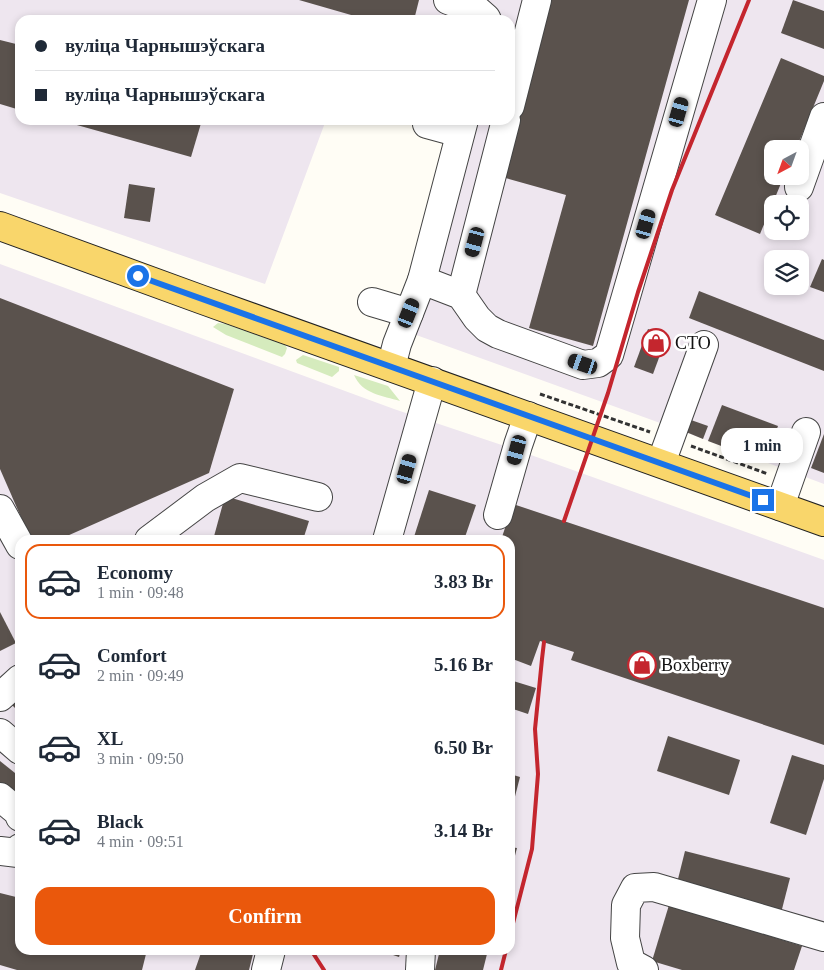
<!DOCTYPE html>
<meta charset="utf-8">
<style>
body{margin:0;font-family:"Times New Roman",serif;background:#f6f6f7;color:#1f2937;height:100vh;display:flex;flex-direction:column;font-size:19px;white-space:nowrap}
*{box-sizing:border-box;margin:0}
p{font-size:16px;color:#747a83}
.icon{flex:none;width:28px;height:28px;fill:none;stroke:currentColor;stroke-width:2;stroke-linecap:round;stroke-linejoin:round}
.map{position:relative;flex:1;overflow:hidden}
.drawer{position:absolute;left:15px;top:535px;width:500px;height:420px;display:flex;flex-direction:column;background:#fff;border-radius:15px;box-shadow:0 2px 8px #0003}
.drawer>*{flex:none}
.hud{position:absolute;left:15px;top:15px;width:500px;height:110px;border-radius:15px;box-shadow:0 2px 8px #0003;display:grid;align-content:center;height:110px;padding:0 20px;background:#fff}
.needle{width:32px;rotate:221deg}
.buttons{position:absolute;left:764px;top:140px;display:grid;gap:10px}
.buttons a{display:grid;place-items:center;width:45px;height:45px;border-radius:10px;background:#fff;box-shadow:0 2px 8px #0003;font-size:25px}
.end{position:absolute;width:22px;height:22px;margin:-11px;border:6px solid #1a73e8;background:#fff;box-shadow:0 0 0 2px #fff}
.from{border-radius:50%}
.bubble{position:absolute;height:35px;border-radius:15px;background:#fff;box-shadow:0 2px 8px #0003;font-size:16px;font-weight:800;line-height:35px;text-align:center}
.car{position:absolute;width:15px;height:30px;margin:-15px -8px;border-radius:6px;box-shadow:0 0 4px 1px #0007;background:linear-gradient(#222 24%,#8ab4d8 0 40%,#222 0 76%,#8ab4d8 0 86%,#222 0)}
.hud b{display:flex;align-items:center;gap:18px;height:48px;font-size:19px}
.hud b+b{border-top:1px solid #e0e1e3}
.hud i{width:12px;height:12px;background:#1f2937}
ul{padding:9px 0 0;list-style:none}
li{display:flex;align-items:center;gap:15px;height:75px;margin:0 10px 8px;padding:0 10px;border:2px solid transparent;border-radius:15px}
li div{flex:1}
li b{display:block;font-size:19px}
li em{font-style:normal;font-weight:800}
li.selected{border-color:#ea580c}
li>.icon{width:45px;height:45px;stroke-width:1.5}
.action{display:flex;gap:10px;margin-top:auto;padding:10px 20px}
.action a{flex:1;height:58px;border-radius:15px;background:#ea580c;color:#fff;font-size:20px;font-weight:800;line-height:58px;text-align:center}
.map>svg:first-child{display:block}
.industrial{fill:#eee6ef;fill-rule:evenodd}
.green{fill:#d5ebbd}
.building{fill:#5a524d}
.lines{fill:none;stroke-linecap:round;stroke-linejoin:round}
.minor-casing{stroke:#444;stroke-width:30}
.major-casing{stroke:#222;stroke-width:30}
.path{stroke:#333;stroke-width:3;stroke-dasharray:5 2.5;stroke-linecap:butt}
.minor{stroke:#fff;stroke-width:28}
.major{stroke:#f9d66b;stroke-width:28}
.rail{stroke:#c4262e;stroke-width:4}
.route{stroke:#1a73e8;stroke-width:6}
.labels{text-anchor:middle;stroke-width:5;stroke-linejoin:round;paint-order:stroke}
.poi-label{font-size:18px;fill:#111;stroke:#fff;text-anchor:start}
</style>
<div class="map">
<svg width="824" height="970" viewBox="0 0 824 970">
<rect width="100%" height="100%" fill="#fffdf5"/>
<g class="industrial">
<path d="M0 0H824V484L674 428 394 327 458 120H510V20H20V120H326L265 284 0 193ZM772 149H800V176H772ZM772 204H800V231H772ZM772 259H800V286H772Z"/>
<path d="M0 264 394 409 517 450 824 560V970H0ZM20 540H510V950H20Z"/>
</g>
<g class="green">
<polygon points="218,323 226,324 285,345 287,348 285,354 282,357 226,335 213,327"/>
<polygon points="303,355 339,367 339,371 332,377 297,363 296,360"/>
<path d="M354 375 388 386 400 401C383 396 362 394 354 375Z"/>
</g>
<g class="building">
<polygon points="299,0 419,0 414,20 364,20 365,19"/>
<polygon points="544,0 689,0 593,346 529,328 566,195 495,175"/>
<polygon points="793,0 824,11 824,49 781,33"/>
<polygon points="0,40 20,45 20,60 17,71 20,72 20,110 0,104"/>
<polygon points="781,58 824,76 824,81 796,149 772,149 772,176 784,176 760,234 715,215"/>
<polygon points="59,120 202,120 191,157"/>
<polygon points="129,184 155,188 150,222 124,218"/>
<polygon points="822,259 824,260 824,292 810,287"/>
<polygon points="699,291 824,340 824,371 689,318"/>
<polygon points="0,298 234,389 209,473 58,540 31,540 0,469"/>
<polygon points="648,329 667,336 653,374 634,367"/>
<polygon points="722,405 778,426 764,462 708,441"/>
<polygon points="691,420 708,426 703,439 686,432"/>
<polygon points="824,434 824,473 811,468"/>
<polygon points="429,490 476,505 464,540 413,540"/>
<polygon points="225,496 309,521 303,540 213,540"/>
<polygon points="513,504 824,608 824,745 571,660 574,652 540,641 531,666 510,658 510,540 501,540"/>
<polygon points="0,612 16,643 0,651"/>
<polygon points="510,680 536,688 528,714 510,708"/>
<polygon points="20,697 20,713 12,705"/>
<polygon points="668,736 740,760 729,795 657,771"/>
<polygon points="792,755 824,765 824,779 806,835 770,823"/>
<polygon points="0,761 20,777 20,807 0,790"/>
<polygon points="510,774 520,777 511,812 510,812"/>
<polygon points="510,847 517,848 511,871 510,871"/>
<polygon points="685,851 790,878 781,913 676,887"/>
<polygon points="0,893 20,898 20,950 147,950 142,970 17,970 0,965"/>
<polygon points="669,905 802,946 794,970 682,970 652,961"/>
<polygon points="202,950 254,950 249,970 195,970"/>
<polygon points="378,950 401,950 399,957"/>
<polygon points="440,950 488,950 483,970 435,970"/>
</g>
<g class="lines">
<defs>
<g id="minor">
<polyline points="448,0 478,11 486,18 487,20"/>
<polyline points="510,106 537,0"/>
<polyline points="427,124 460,133"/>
<polyline points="799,187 824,117"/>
<polyline points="422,280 461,295 477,318 487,328 498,334 583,365 598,363 609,355 712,0"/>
<polyline points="461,295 506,120"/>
<polyline points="372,302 409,313"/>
<polyline points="391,367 397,344 422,280 464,120"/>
<polyline points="661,463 704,345"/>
<polyline points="780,506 806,432"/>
<polyline points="0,509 20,545"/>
<polyline points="498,515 518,445 528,416"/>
<polyline points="149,540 205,498 240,478 318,497"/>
<polyline points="387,540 432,381"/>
<polyline points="0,697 20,679"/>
<polyline points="0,733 20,750"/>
<polyline points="0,797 18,812 20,817"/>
<polyline points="0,851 18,853 20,848"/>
<polyline points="266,970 271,950"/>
<polyline points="420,970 421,950"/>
<polyline points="644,970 631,963 625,938 626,905 635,888 654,887 824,937"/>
</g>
<polyline id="major" points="0,226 200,299 824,522"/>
</defs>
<use href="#minor" class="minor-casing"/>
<use href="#major" class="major-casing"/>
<g class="path">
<polyline points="540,394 650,432"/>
<polyline points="691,446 768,474"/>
</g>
<use href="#minor" class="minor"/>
<use href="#major" class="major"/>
<g class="rail">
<polyline points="564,521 608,393 638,292 672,190 749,0"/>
<polyline points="510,935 532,849 538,774 535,729 542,659 544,642"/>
<polyline points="311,950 324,970"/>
<polyline points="501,970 506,950"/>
</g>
</g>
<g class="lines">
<polyline class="route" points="138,276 763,500"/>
</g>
<defs>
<symbol id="shop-ring" viewBox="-11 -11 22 22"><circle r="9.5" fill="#fff" stroke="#c4262e" stroke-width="1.5"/><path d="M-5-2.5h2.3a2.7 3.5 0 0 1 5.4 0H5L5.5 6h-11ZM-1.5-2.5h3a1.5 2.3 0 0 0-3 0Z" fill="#c4262e"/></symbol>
</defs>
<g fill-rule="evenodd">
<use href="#shop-ring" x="640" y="327" width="32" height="32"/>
<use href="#shop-ring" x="626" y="649" width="32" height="32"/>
</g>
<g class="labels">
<g class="poi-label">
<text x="675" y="349">СТО</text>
<text x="661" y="671">Boxberry</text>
</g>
</g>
</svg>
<div class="buttons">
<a><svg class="needle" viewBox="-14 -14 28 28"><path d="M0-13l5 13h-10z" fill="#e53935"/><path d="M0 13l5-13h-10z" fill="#747a83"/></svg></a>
<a><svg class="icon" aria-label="locate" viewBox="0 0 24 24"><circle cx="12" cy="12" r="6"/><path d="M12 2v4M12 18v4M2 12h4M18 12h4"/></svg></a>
<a><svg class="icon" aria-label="layers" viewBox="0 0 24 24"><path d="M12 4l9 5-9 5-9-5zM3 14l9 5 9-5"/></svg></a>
</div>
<i class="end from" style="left:138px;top:276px"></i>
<i class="end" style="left:763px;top:500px"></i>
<div class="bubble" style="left:721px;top:428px;width:82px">1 min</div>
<i class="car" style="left:679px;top:112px;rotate:16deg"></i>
<i class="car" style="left:646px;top:224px;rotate:16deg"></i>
<i class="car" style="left:475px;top:242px;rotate:195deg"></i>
<i class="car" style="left:409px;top:313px;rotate:22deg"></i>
<i class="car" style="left:583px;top:364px;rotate:289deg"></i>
<i class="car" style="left:517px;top:450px;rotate:195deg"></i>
<i class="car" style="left:407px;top:469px;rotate:16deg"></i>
<div class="hud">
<b><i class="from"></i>вуліца Чарнышэўскага</b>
<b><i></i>вуліца Чарнышэўскага</b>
</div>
<section class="drawer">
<ul>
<li class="selected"><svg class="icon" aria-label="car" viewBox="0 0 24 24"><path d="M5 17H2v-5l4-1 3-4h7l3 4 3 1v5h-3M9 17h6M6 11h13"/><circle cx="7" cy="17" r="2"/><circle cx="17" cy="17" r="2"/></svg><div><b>Economy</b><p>1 min · 09:48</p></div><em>3.83 Br</em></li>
<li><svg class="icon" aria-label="car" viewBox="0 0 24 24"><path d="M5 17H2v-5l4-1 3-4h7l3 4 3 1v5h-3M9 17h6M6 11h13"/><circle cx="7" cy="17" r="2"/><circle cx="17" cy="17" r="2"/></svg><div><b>Comfort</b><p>2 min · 09:49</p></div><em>5.16 Br</em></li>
<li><svg class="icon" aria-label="car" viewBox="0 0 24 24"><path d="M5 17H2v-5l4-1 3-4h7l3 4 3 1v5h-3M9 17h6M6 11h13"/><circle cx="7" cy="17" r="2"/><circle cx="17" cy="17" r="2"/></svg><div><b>XL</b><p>3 min · 09:50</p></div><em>6.50 Br</em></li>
<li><svg class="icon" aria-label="car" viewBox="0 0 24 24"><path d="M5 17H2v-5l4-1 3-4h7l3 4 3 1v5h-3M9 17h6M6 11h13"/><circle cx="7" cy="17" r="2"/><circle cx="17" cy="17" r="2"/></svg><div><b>Black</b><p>4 min · 09:51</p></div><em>3.14 Br</em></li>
</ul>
<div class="action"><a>Confirm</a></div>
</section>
</div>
